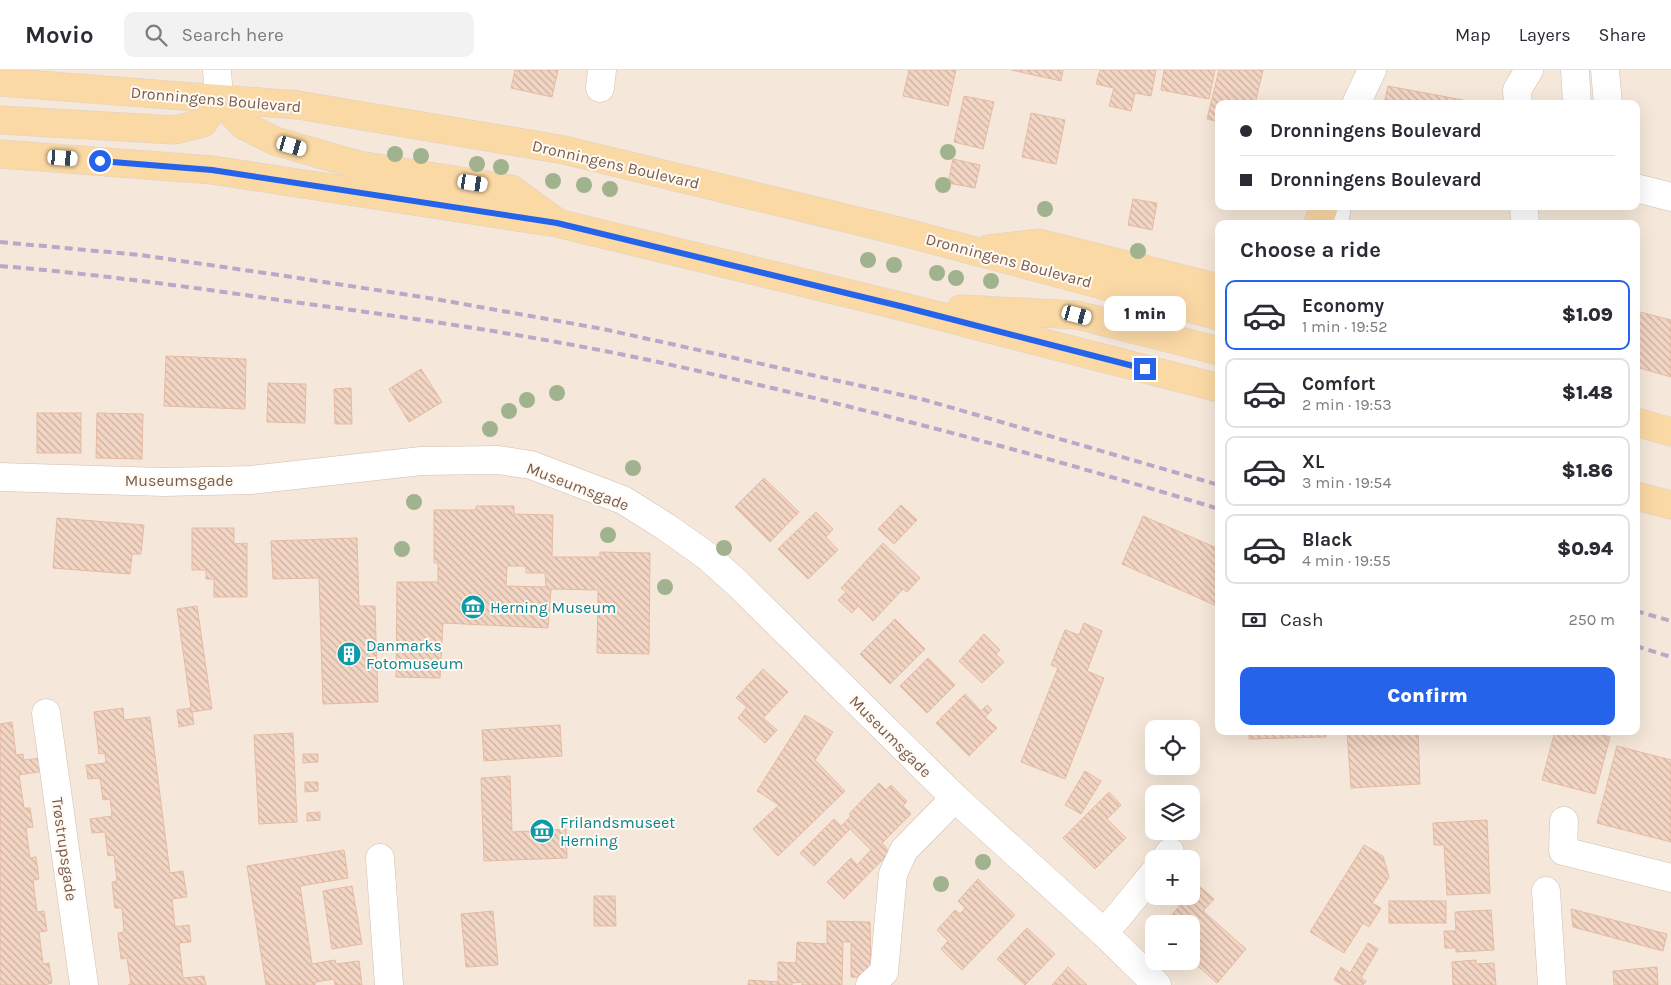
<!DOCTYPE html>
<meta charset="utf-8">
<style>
body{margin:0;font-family:Karla,sans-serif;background:#f2f2f3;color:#2b2b33;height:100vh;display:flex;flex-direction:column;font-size:19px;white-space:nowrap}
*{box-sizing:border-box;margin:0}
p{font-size:16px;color:#7c7c81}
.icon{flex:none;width:28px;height:28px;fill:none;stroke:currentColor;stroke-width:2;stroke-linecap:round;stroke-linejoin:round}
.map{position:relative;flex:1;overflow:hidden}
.sheet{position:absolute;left:1215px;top:150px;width:425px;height:515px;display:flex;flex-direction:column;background:#fff;border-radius:10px;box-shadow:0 5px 20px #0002}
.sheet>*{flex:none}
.hud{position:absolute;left:1215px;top:30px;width:425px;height:110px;border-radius:10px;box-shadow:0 5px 20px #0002;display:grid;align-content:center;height:110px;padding:0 25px;background:#fff}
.buttons{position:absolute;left:1145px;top:650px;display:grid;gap:10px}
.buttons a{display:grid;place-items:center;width:55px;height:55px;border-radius:10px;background:#fff;box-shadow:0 5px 20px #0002;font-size:25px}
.end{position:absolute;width:22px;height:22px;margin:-11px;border:6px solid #2563eb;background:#fff;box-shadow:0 0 0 2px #fff}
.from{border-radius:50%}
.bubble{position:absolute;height:35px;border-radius:10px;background:#fff;box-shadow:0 5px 20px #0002;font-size:16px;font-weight:800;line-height:35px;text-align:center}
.car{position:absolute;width:15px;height:30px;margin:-15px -8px;border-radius:6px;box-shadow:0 0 4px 1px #0007;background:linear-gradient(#fff 24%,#345 0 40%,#fff 0 76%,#345 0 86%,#fff 0)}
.hud b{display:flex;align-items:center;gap:18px;height:48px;font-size:19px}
.hud b+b{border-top:1px solid #e1e1e2}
.hud i{width:12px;height:12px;background:#2b2b33}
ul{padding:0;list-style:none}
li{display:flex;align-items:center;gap:15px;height:70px;margin:0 10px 8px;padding:0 15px;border:2px solid #e1e1e2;border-radius:10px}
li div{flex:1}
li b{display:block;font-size:19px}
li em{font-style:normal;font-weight:800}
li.current{border-color:#2563eb}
li>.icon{width:45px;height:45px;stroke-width:1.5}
h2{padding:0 25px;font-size:22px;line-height:60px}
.pay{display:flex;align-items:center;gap:12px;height:55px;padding:0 25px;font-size:19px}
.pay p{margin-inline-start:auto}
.button{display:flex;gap:10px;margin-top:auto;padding:10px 25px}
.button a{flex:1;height:58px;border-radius:10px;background:#2563eb;color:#fff;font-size:20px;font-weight:800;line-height:58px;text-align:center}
header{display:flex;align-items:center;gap:30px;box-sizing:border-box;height:70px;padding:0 25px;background:#fff;border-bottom:1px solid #e1e1e2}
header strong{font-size:24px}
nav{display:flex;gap:28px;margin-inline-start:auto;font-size:18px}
.search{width:350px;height:45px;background:#f2f2f3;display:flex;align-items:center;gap:12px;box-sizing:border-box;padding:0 18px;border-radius:10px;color:#7c7c81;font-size:19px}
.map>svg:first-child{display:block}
.residential{fill:#f5e8da;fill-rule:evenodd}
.building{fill:url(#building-back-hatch);stroke:#e6bba3;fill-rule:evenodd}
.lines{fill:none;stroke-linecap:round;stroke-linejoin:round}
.minor-casing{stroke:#d1beb0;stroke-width:29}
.major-casing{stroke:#dad1cd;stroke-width:29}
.minor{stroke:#fff;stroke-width:28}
.major{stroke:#fbd9a5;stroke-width:28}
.rail{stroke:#b9a8c9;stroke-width:4;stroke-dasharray:8 5;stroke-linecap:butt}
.tree{fill:#a0b28e}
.route{stroke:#2563eb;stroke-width:6}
.labels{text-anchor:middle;stroke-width:4;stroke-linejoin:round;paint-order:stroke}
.street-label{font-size:16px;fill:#7a5c4d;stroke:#fffaf3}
.culture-label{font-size:16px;fill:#0d838f;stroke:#fffaf3;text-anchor:start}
</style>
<header>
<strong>Movio</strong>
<div class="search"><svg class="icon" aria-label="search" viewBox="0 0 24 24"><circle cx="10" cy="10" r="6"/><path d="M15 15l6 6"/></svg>Search here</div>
<nav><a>Map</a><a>Layers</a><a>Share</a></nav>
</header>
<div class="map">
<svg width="1671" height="915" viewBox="0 0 1671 915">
<defs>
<pattern id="building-back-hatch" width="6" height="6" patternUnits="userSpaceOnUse" patternTransform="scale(1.25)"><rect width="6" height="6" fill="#f3d5c3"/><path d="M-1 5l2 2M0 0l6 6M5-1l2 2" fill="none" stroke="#cab0a1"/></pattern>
</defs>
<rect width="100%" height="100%" fill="#fdf6ec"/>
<path class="residential" d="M0 0H1671V915H0ZM1219 34H1636V136H1219ZM1219 154H1636V661H1219ZM1154 659H1191V696H1154ZM1154 724H1191V761H1154ZM1154 789H1191V826H1154ZM1154 854H1191V891H1154Z"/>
<g class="building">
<polygon points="515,0 558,0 552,27 511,18"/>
<polygon points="909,0 956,0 948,36 903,26"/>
<polygon points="1011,0 1063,0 1061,11"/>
<polygon points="1100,0 1156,0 1151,26 1135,23 1131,41 1109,36 1114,18 1096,14"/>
<polygon points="1164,0 1215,0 1209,29 1161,20"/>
<polygon points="1219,0 1263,0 1255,34 1219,34 1219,52 1207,49"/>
<polygon points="1388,16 1463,30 1465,34 1384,34"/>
<polygon points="964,26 994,32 983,79 954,72"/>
<polygon points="1031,43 1065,50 1056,94 1022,87"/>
<polygon points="953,89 980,95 975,118 948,113"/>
<polygon points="1133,129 1157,133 1152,160 1128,155"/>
<polygon points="1636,241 1671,250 1671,307 1636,297"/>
<polygon points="166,286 246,289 245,339 164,336"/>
<polygon points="421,299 442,332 409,352 389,319"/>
<polygon points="268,313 306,314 305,353 267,352"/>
<polygon points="351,318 352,354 335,354 334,319"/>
<rect x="37" y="343" width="44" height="40"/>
<polygon points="97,343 143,344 142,389 96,388"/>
<polygon points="764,408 799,442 770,472 735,437"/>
<polygon points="901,435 917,450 894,474 878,459"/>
<path d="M476 436H514V444L553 445 552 487H600V482L650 483 649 584 597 583 598 520 551 519 548 558 443 553 440 608 396 607 397 512H438V493H434V440H476ZM507 496H526V503H545L546 517 506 516Z"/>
<polygon points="816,442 833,459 826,467 838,480 808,509 778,479"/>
<polygon points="1143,446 1219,479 1219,537 1122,494"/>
<polygon points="57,448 144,455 141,484 132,484 130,504 53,498"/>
<polygon points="192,458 234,458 234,474 247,473 247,527 214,527 214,509 206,509 206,500 192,500"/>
<polygon points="357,468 359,536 375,536 378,632 323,634 319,508 273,509 271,471"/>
<polygon points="883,473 920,508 907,522 903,519 873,551 858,536 852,543 838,530 846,522 841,518"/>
<polygon points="197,536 212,639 192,642 194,654 179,657 177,640 191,638 177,539"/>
<polygon points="895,549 925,579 890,614 860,584"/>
<polygon points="1084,553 1102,561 1087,601 1104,608 1065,709 1021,692 1058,598 1051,595 1065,560 1079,565"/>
<polygon points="984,564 1000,580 996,584 1004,592 982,613 959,591"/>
<polygon points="928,588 955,615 927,643 900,616"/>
<polygon points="763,599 788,622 763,648 777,660 765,673 738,648 747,637 736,628"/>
<polygon points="965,624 981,641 987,635 992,640 985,647 997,658 969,686 936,653"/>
<polygon points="123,638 124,650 150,647 170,803 183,801 187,827 172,829 175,857 189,855 191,872 179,873 183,908 204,906 206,915 128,915 131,915 127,888 121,889 118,863 124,862 122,838 115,838 112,812 117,811 114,785 108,786 105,762 92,763 90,749 112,746 110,729 103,730 100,708 88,709 86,695 106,693 105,683 99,684 94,642"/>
<polygon points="805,645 833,662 815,690 845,721 778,786 753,759 779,735 757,721"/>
<polygon points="12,652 16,685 23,684 24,690 42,688 44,701 19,705 24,738 30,738 33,757 26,758 30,788 36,787 39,809 33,810 37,842 44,841 47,861 39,862 43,894 49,893 52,913 44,915 0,915 0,654"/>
<polygon points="560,655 562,686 484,691 482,660"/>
<polygon points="1249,661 1326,661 1326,667 1249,669"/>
<polygon points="1347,661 1418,661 1420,714 1351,718"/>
<polygon points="1555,661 1587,661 1610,667 1595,724 1542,710"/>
<polygon points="293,663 297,752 259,754 254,665"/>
<polygon points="1617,676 1671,690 1671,772 1597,753"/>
<polygon points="303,684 318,684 318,692 303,693"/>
<polygon points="1085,701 1101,711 1081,744 1065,735"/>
<polygon points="510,706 512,762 566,759 567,788 484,791 481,708"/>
<polygon points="305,712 318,712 318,721 305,722"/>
<polygon points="879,713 886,720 891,715 907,731 903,736 911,744 882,773 890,782 844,829 827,812 851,788 857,795 871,780 850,759 814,796 800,783 834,749 841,756 851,746 849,744"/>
<polygon points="1109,722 1121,735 1107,749 1126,768 1095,799 1063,768"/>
<polygon points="320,742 320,750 307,751 307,743"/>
<polygon points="1487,750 1490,823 1447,825 1444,775 1434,775 1433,753"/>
<polygon points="1154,759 1154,761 1170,761 1164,771 1151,763"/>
<polygon points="1364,775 1383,786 1389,807 1372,833 1381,838 1369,857 1363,853 1344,883 1310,862"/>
<polygon points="344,780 348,808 300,816 312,894 335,890 336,894 359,891 362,915 335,915 334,909 315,912 315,915 266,915 247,796"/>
<polygon points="978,809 1015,845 962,900 941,879 948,871 937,860 955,840 960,844 965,838 958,831"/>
<polygon points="1198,815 1214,829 1203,841 1246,879 1217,913 1191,890 1191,854 1179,854 1171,846 1188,826 1191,826 1191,822"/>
<polygon points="352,816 362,874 332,879 323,821"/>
<polygon points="594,826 615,826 616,856 594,856"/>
<rect x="1389" y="831" width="57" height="22"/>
<polygon points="1571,839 1667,864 1663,881 1573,857"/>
<polygon points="1491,840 1494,880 1456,882 1456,878 1445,878 1444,861 1456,861 1455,842"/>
<polygon points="493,841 498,895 466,897 461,844"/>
<polygon points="827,851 870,852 871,908 851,907 851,872 843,872 842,915 802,915 802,912 792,913 792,915 748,915 749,910 778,912 778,892 796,893 797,872 827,874"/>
<polygon points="1027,858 1055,884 1025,915 997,889"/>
<polygon points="1368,873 1378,879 1361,908 1366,911 1363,915 1343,915 1334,910 1341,897 1350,903"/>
<polygon points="1476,890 1476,894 1494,893 1496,915 1453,915 1452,892"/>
<polygon points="1068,897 1087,915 1052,915"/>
<polygon points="1657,897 1658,915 1614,915 1613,901"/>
</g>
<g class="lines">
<defs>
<g id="minor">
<polyline points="217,0 219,29"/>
<polyline points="1575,0 1577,34"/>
<polyline points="1605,0 1608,34"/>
<polyline points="600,18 602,0"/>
<polyline points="1356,34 1372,0"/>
<polyline points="1518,34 1517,20 1529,0"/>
<polyline points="1636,118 1671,127"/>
<polyline points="1524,136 1525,154"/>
<polyline points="1334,154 1337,136"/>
<polyline points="0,407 164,412 251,410 421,391 498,390 531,395 623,430 666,457 707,486 737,513 955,728 1103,862 1157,915"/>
<polyline points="46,643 84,915"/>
<polyline points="1564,751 1563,781 1671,808"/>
<polyline points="380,788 389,915"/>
<polyline points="1165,789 1170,782"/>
<polyline points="1546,821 1552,915"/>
<polyline points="1103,862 1116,849 1154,803"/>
<polyline points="870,915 884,902 893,804 904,780 955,728"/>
</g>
<g id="major">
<polyline points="0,12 298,35 564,80 907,163 1219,246"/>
<polyline points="219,29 243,55 275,71 358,95 511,119 555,151"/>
<polyline points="0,50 175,60 203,53 219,29"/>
<polyline points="0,84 212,100 557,153 904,237 1219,318"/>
<polyline points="1318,154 1324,136"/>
<polyline points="989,179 1039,173 1219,218"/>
<polyline points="961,239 1077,245 1219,281"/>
<polyline points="1636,352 1671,362"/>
<polyline points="1636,426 1671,435"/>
</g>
</defs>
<use href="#minor" class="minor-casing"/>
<use href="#major" class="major-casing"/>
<use href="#minor" class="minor"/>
<use href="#major" class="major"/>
<g class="rail">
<polyline points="0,172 140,185 272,204 435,229 603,259 925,330 1219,415"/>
<path d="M0 196C96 204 191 217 286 231 405 247 525 264 644 289 838 331 1029 381 1219 439"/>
<polyline points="1636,541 1671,551"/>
<polyline points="1636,576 1671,587"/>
</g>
</g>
<g class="tree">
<circle cx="948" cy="82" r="8"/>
<circle cx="395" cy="84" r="8"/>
<circle cx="421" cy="86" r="8"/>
<circle cx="477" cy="94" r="8"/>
<circle cx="501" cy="97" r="8"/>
<circle cx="553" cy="111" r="8"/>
<circle cx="584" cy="115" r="8"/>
<circle cx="943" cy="115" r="8"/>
<circle cx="610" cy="119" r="8"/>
<circle cx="1045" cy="139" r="8"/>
<circle cx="1138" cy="181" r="8"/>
<circle cx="868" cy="190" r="8"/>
<circle cx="894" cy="195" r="8"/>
<circle cx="937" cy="203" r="8"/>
<circle cx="956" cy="208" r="8"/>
<circle cx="991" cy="211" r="8"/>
<circle cx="557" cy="323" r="8"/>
<circle cx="527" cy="330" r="8"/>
<circle cx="509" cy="341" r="8"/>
<circle cx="490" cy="359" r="8"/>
<circle cx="633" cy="398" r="8"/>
<circle cx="414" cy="432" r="8"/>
<circle cx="608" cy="465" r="8"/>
<circle cx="724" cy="478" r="8"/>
<circle cx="402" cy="479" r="8"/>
<circle cx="665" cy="517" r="8"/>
<circle cx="983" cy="792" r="8"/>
<circle cx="941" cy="814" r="8"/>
</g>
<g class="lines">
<polyline class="route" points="100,91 212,100 557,153 904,237 1145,299"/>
</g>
<defs>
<symbol id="museum-disc" viewBox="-11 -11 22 22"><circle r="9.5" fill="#0f9aa8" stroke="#fffaf3"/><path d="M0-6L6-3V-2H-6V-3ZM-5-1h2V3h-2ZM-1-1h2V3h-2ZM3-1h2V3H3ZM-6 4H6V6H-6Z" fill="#fff"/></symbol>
<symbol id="building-disc" viewBox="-11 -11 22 22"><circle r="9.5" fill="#0f9aa8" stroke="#fffaf3"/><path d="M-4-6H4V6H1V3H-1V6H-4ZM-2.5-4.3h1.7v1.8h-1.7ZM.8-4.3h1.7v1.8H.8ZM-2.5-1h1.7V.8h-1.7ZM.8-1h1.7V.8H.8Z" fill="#fff"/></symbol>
</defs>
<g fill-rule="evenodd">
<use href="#museum-disc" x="459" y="523" width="28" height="28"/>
<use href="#building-disc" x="335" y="570" width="28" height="28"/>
<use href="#museum-disc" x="528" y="747" width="28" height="28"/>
</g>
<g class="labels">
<g class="street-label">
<text transform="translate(216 29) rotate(5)" y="6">Dronningens Boulevard</text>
<text transform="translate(616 94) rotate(13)" y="6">Dronningens Boulevard</text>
<text transform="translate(1009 190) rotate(15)" y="6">Dronningens Boulevard</text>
<text x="179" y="416">Museumsgade</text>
<text transform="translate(578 416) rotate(21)" y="6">Museumsgade</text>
<text transform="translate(891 666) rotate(45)" y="6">Museumsgade</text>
<text transform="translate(65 779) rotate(82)" y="6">Trøstrupsgade</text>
</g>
<g class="culture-label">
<text x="490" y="543">Herning Museum</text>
<text x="366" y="581">Danmarks<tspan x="366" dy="18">Fotomuseum</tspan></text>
<text x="560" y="758">Frilandsmuseet<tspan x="560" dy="18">Herning</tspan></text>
</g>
</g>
</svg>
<div class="buttons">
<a><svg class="icon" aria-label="locate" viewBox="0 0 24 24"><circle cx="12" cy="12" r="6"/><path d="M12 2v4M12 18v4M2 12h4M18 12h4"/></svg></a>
<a><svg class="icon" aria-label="layers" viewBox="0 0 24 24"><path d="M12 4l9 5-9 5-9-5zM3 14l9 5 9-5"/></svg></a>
<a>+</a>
<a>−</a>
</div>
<i class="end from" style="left:100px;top:91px"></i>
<i class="end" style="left:1145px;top:299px"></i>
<div class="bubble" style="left:1104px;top:226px;width:82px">1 min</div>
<i class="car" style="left:292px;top:76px;rotate:106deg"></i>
<i class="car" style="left:63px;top:88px;rotate:94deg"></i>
<i class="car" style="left:473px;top:113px;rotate:99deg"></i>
<i class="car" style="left:1077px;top:245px;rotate:105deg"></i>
<div class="hud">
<b><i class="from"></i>Dronningens Boulevard</b>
<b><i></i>Dronningens Boulevard</b>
</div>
<section class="sheet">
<h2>Choose a ride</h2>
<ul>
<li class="current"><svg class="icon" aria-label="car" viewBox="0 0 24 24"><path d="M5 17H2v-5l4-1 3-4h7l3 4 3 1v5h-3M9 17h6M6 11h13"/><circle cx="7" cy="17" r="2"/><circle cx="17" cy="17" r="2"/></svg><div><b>Economy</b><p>1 min · 19:52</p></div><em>$1.09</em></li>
<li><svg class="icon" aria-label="car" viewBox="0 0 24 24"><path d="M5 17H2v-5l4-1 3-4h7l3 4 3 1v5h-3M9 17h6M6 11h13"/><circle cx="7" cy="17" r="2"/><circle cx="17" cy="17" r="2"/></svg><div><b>Comfort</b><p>2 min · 19:53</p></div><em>$1.48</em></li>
<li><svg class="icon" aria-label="car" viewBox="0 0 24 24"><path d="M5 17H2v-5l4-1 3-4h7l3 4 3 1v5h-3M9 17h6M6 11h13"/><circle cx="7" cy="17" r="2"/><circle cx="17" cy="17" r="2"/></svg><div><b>XL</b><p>3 min · 19:54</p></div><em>$1.86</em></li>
<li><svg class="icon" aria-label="car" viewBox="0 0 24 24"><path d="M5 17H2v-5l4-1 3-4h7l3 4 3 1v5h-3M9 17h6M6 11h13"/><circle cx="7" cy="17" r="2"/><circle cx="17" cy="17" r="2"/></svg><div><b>Black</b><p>4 min · 19:55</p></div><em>$0.94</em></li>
</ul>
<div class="pay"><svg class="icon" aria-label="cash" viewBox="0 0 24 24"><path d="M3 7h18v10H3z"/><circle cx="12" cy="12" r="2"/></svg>Cash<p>250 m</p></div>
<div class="button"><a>Confirm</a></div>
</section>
</div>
